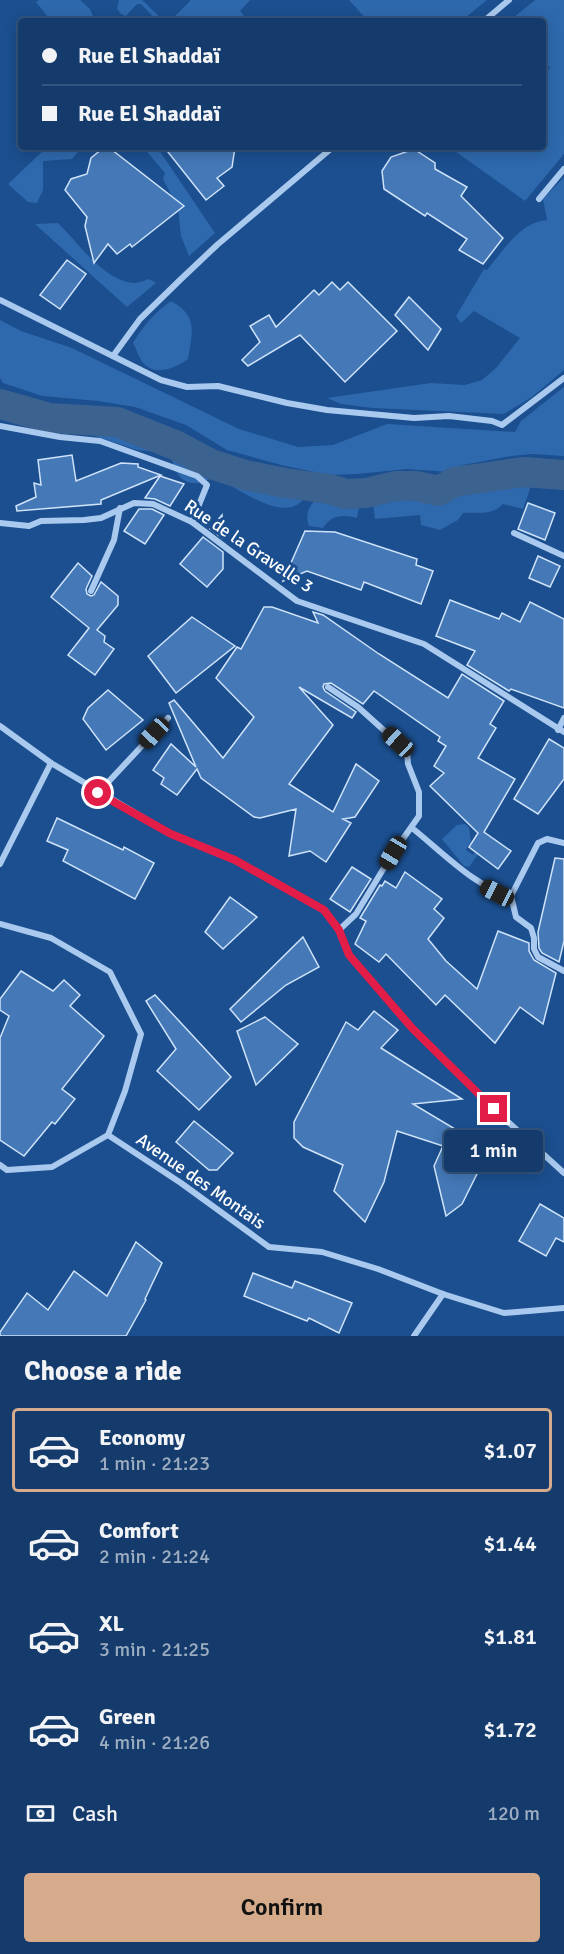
<!DOCTYPE html>
<meta charset="utf-8">
<style>
body{margin:0;font-family:Signika,sans-serif;background:#214673;color:#f1f3f6;height:100vh;display:flex;flex-direction:column;font-size:22px;white-space:nowrap}
*{box-sizing:border-box;margin:0}
p{font-size:20px;color:#9dadc1}
.icon{flex:none;width:33px;height:33px;fill:none;stroke:currentColor;stroke-width:2;stroke-linecap:round;stroke-linejoin:round}
.map{position:relative;height:1336px;overflow:hidden}
.details{display:flex;flex-direction:column;background:#143b6b;flex:1}
.details>*{flex:none}
.top-card{position:absolute;left:18px;top:18px;width:528px;height:132px;border-radius:6px;box-shadow:0 3px 15px #0003,0 0 0 2px #33557e;display:grid;align-content:center;height:132px;padding:0 24px;background:#143b6b}
.end{position:absolute;width:27px;height:27px;margin:-14px;border:8px solid #e11d48;background:#fff;box-shadow:0 0 0 3px #fff}
.from{border-radius:50%}
.bubble{position:absolute;height:42px;border-radius:6px;background:#143b6b;box-shadow:0 3px 15px #0003,0 0 0 2px #33557e;font-size:20px;font-weight:600;line-height:42px;text-align:center}
.car{position:absolute;width:18px;height:36px;margin:-18px -9px;border-radius:8px;box-shadow:0 0 4px 2px #0007;background:linear-gradient(#222 24%,#8ab4d8 0 40%,#222 0 76%,#8ab4d8 0 86%,#222 0)}
.top-card b{display:flex;align-items:center;gap:21px;height:57px;font-size:22px}
.top-card b+b{border-top:2px solid #33557e}
.top-card i{width:15px;height:15px;background:#f1f3f6}
ul{padding:0;list-style:none}
li{display:flex;align-items:center;gap:18px;height:84px;margin:0 12px 9px;padding:0 12px;border:3px solid transparent;border-radius:6px}
li div{flex:1}
li b{display:block;font-size:22px}
li em{font-style:normal;font-weight:600}
li.current{border-color:#d6ab8b}
li>.icon{width:54px;height:54px;stroke-width:1.5}
h2{padding:0 24px;font-size:27px;line-height:72px}
.pay{display:flex;align-items:center;gap:15px;height:66px;padding:0 24px;font-size:22px}
.pay p{margin-inline-start:auto}
.primary-button{display:flex;gap:12px;margin-top:auto;padding:12px 24px}
.primary-button a{flex:1;height:69px;border-radius:6px;background:#d6ab8b;color:#111;font-size:24px;font-weight:600;line-height:69px;text-align:center}
.map>svg:first-child{display:block}
.green{fill:#2e69ad}
.lines{fill:none;stroke-linecap:round;stroke-linejoin:round}
.canal{stroke:#3c6290;stroke-width:30}
.building{fill:#4478b7;stroke:#cfe3fa;stroke-width:1.5}
.minor{stroke:#a9c9ee;stroke-width:6}
.route{stroke:#e11d48;stroke-width:8}
.labels{text-anchor:middle;stroke-width:6;stroke-linejoin:round;paint-order:stroke}
.street-label{font-size:18px;fill:#fff;stroke:#1b4f8f}
</style>
<div class="map">
<svg width="564" height="1336" viewBox="0 0 564 1336">
<rect width="100%" height="100%" fill="#1b4f8f"/>
<g class="green">
<polygon points="39,0 80,0 90,9 95,21 51,21 36,2"/>
<polygon points="119,0 142,0 164,21 157,21 141,4 137,4 126,16 121,14 117,9"/>
<polygon points="191,0 250,0 240,11 248,21 170,21"/>
<polygon points="349,0 487,0 461,21 368,21"/>
<polygon points="535,0 564,0 564,154 525,201 449,147 543,147 543,78 550,67 543,62 543,21 509,21"/>
<polygon points="47,147 82,147 72,159 43,161 43,190 37,203 28,202 8,184"/>
<polygon points="143,147 157,147 215,233 189,256 181,236 178,208 163,179 165,173"/>
<path d="M564 177V370L532 397 504 414 373 408 341 404 327 398 431 383 465 385 482 380 496 368 520 338 474 311 461 323 456 316 484 269 487 270C503 251 520 222 547 220L543 199Z"/>
<path d="M58 223C78 242 104 282 135 283 139 283 145 280 149 279L156 283 127 307 35 224Z"/>
<path d="M171 301C199 316 192 334 188 359 174 369 153 378 141 360 138 355 136 348 133 343 143 326 155 312 171 301Z"/>
<polygon points="0,320 21,331 72,348 239,429 298,447 333,445 387,424 515,432 521,421 564,387 564,456 531,454 512,456 463,465 449,472 407,469 357,474 329,475 281,465 227,450 186,425 135,407 98,401 42,396 3,383 0,378"/>
<path d="M89 415H116L137 421 184 442 203 453 231 463 304 481 307 493C292 526 249 495 229 485 223 482 216 481 210 479 191 489 176 481 172 459L158 452 137 450 89 434 82 423Z"/>
<path d="M516 474 534 477 523 509 503 504C491 516 479 512 463 513L458 520 440 530 421 525 420 515 375 519 373 505 359 507 357 518C342 514 331 515 323 528L309 526C305 516 308 504 318 499 336 490 358 501 377 499 385 499 392 494 399 492 408 490 417 489 426 488 435 487 445 489 454 489 476 488 495 482 516 474Z"/>
<polygon points="465,824 469,828 471,841 466,850 473,855 478,848 481,850 469,867 464,866 442,839 457,825"/>
</g>
<g class="lines">
<polyline class="canal" points="0,404 49,418 117,422 175,445 211,464 245,475 285,483 329,489 346,494 366,493 395,486 416,486 439,491 454,482 523,472 564,475"/>
</g>
<g class="building">
<polygon points="164,147 235,147 232,167 217,178 224,186 206,200"/>
<polygon points="102,149 112,150 184,206 132,247 130,244 117,254 108,244 94,263 85,226 87,217 65,190 71,179 87,174 91,158"/>
<polygon points="414,149 435,163 435,169 467,187 461,196 503,238 483,264 459,250 467,239 427,213 425,216 384,189 382,171 391,157"/>
<polygon points="67,260 86,274 60,309 40,295"/>
<polygon points="332,282 340,290 348,282 397,331 345,382 300,335 248,366 242,360 260,342 250,326 269,315 276,327 314,290 319,295"/>
<polygon points="409,297 441,329 428,350 395,315"/>
<polygon points="72,455 76,481 121,463 138,464 138,467 161,475 101,500 101,504 17,511 16,506 36,497 34,483 41,485 38,460"/>
<polygon points="160,476 184,484 170,506 155,499 145,498"/>
<polygon points="528,503 555,513 545,540 518,529"/>
<polygon points="139,509 152,509 164,515 145,544 124,531"/>
<polygon points="222,515 222,538 210,529"/>
<polygon points="305,531 335,532 417,559 416,565 433,571 421,604 364,582 361,590 307,571 283,581"/>
<polygon points="203,537 223,552 223,569 207,587 180,564"/>
<polygon points="538,556 560,566 550,587 529,578"/>
<polygon points="78,563 92,576 86,589 87,594 91,596 94,595 101,582 118,596 118,605 97,630 105,636 104,642 114,649 95,675 68,655 89,628 51,597"/>
<polygon points="450,600 499,619 502,613 520,622 530,602 564,619 564,708 511,689 509,691 467,665 475,651 436,636"/>
<polygon points="264,607 272,607 318,623 313,612 323,615 379,654 448,698 462,674 504,701 490,724 496,728 478,758 515,779 484,832 511,851 498,869 469,847 478,833 430,786 444,773 434,766 446,746 438,741 440,737 374,691 363,704 331,683 324,684 323,687 325,691 356,712 352,718 299,687 333,725 289,784 333,812 356,764 379,781 355,817 343,819 351,823 326,862 310,851 289,856 296,809 260,818 254,817 201,778 197,769 177,795 161,784 164,778 153,770 171,744 196,767 169,703 174,700 223,758 254,717 216,678 237,647 241,649"/>
<polygon points="192,617 235,646 176,693 148,656"/>
<polygon points="108,690 143,720 106,750 83,719 88,708"/>
<polygon points="549,739 564,748 564,779 538,814 514,799"/>
<polygon points="57,818 123,850 124,847 154,863 135,899 63,861 68,850 47,841"/>
<polygon points="555,858 564,859 564,941 559,962 542,953 539,948 538,932"/>
<polygon points="352,867 371,879 350,912 330,899"/>
<polygon points="405,872 442,899 434,909 444,918 428,939 446,961 477,989 498,931 529,943 529,951 534,960 556,973 543,1024 520,1007 495,1043 445,995 436,1005 386,954 379,962 355,944 366,921 360,918 380,885 382,886 385,881 396,888"/>
<polygon points="230,897 257,917 223,949 205,932"/>
<polygon points="303,937 319,967 286,985 241,1022 230,1009"/>
<polygon points="21,971 53,991 64,980 80,995 70,1006 104,1036 62,1089 75,1099 55,1124 52,1122 24,1156 0,1140 0,1038 9,1016 0,1010 0,999"/>
<polygon points="155,995 231,1077 199,1110 157,1071 176,1049 146,1001"/>
<polygon points="374,1011 398,1030 381,1048 462,1099 413,1104 497,1154 493,1163 484,1160 462,1204 446,1216 434,1166 443,1146 397,1131 384,1182 365,1222 334,1191 343,1165 303,1147 294,1138 294,1122 346,1022 358,1030"/>
<polygon points="265,1017 298,1044 256,1085 237,1031"/>
<polygon points="194,1121 233,1153 217,1170 209,1170 176,1142"/>
<polygon points="540,1204 564,1218 564,1242 556,1238 546,1256 519,1241"/>
<polygon points="136,1242 162,1263 145,1299 146,1300 126,1336 0,1336 0,1332 27,1293 48,1310 74,1271 107,1296"/>
<polygon points="253,1273 292,1288 295,1281 352,1303 339,1333 309,1318 307,1321 244,1296"/>
</g>
<g class="lines">
<g class="minor">
<polyline points="484,21 509,0"/>
<polyline points="539,199 564,169"/>
<polyline points="0,300 161,380 187,387 218,386 287,403 327,410 414,418 449,416 492,421 502,425 564,378"/>
<polyline points="113,356 140,319 180,280 217,245 333,147"/>
<polyline points="0,426 60,437 100,441 197,476 207,485 192,522"/>
<polyline points="0,523 29,526 41,521 84,520 101,518 134,503 153,504 192,522 297,601 424,644 564,732"/>
<polyline points="514,533 564,556"/>
<polyline points="91,591 114,540 120,508"/>
<polyline points="328,687 358,707 407,751 408,764 419,792 419,816 393,853 356,914 339,930"/>
<polyline points="0,726 51,763 171,834 235,860 324,910 339,930 349,955 412,1028 494,1109 564,1173"/>
<polyline points="558,730 564,718"/>
<polyline points="98,793 168,718"/>
<path d="M412 828C440 850 477 889 511 896L538 843 547 839 564 843"/>
<polyline points="0,864 51,763"/>
<polyline points="511,896 516,917 531,928 534,938 534,949 538,957 564,971"/>
<polyline points="0,924 51,938 110,972 141,1034 125,1091 108,1135 181,1183 269,1247 322,1252 378,1269 443,1294 504,1313 564,1308"/>
<polyline points="0,1165 7,1170 52,1167 108,1135"/>
<polyline points="414,1336 443,1294"/>
</g>
</g>
<g class="lines">
<polyline class="route" points="98,793 171,834 235,860 324,910 339,930 349,955 412,1028 494,1109"/>
</g>
<g class="labels">
<g class="street-label">
<text transform="translate(249 546) rotate(34)" y="6">Rue de la Gravelle 3</text>
<text transform="translate(201 1181) rotate(35)" y="6">Avenue des Montais</text>
</g>
</g>
</svg>
<i class="end from" style="left:98px;top:793px"></i>
<i class="end" style="left:494px;top:1109px"></i>
<div class="bubble" style="left:444px;top:1130px;width:99px">1 min</div>
<i class="car" style="left:154px;top:733px;rotate:223deg"></i>
<i class="car" style="left:398px;top:742px;rotate:313deg"></i>
<i class="car" style="left:393px;top:853px;rotate:211deg"></i>
<i class="car" style="left:497px;top:893px;rotate:297deg"></i>
<div class="top-card">
<b><i class="from"></i>Rue El Shaddaï</b>
<b><i></i>Rue El Shaddaï</b>
</div>
</div>
<section class="details">
<h2>Choose a ride</h2>
<ul>
<li class="current"><svg class="icon" aria-label="car" viewBox="0 0 24 24"><path d="M5 17H2v-5l4-1 3-4h7l3 4 3 1v5h-3M9 17h6M6 11h13"/><circle cx="7" cy="17" r="2"/><circle cx="17" cy="17" r="2"/></svg><div><b>Economy</b><p>1 min · 21:23</p></div><em>$1.07</em></li>
<li><svg class="icon" aria-label="car" viewBox="0 0 24 24"><path d="M5 17H2v-5l4-1 3-4h7l3 4 3 1v5h-3M9 17h6M6 11h13"/><circle cx="7" cy="17" r="2"/><circle cx="17" cy="17" r="2"/></svg><div><b>Comfort</b><p>2 min · 21:24</p></div><em>$1.44</em></li>
<li><svg class="icon" aria-label="car" viewBox="0 0 24 24"><path d="M5 17H2v-5l4-1 3-4h7l3 4 3 1v5h-3M9 17h6M6 11h13"/><circle cx="7" cy="17" r="2"/><circle cx="17" cy="17" r="2"/></svg><div><b>XL</b><p>3 min · 21:25</p></div><em>$1.81</em></li>
<li><svg class="icon" aria-label="car" viewBox="0 0 24 24"><path d="M5 17H2v-5l4-1 3-4h7l3 4 3 1v5h-3M9 17h6M6 11h13"/><circle cx="7" cy="17" r="2"/><circle cx="17" cy="17" r="2"/></svg><div><b>Green</b><p>4 min · 21:26</p></div><em>$1.72</em></li>
</ul>
<div class="pay"><svg class="icon" aria-label="cash" viewBox="0 0 24 24"><path d="M3 7h18v10H3z"/><circle cx="12" cy="12" r="2"/></svg>Cash<p>120 m</p></div>
<div class="primary-button"><a>Confirm</a></div>
</section>
